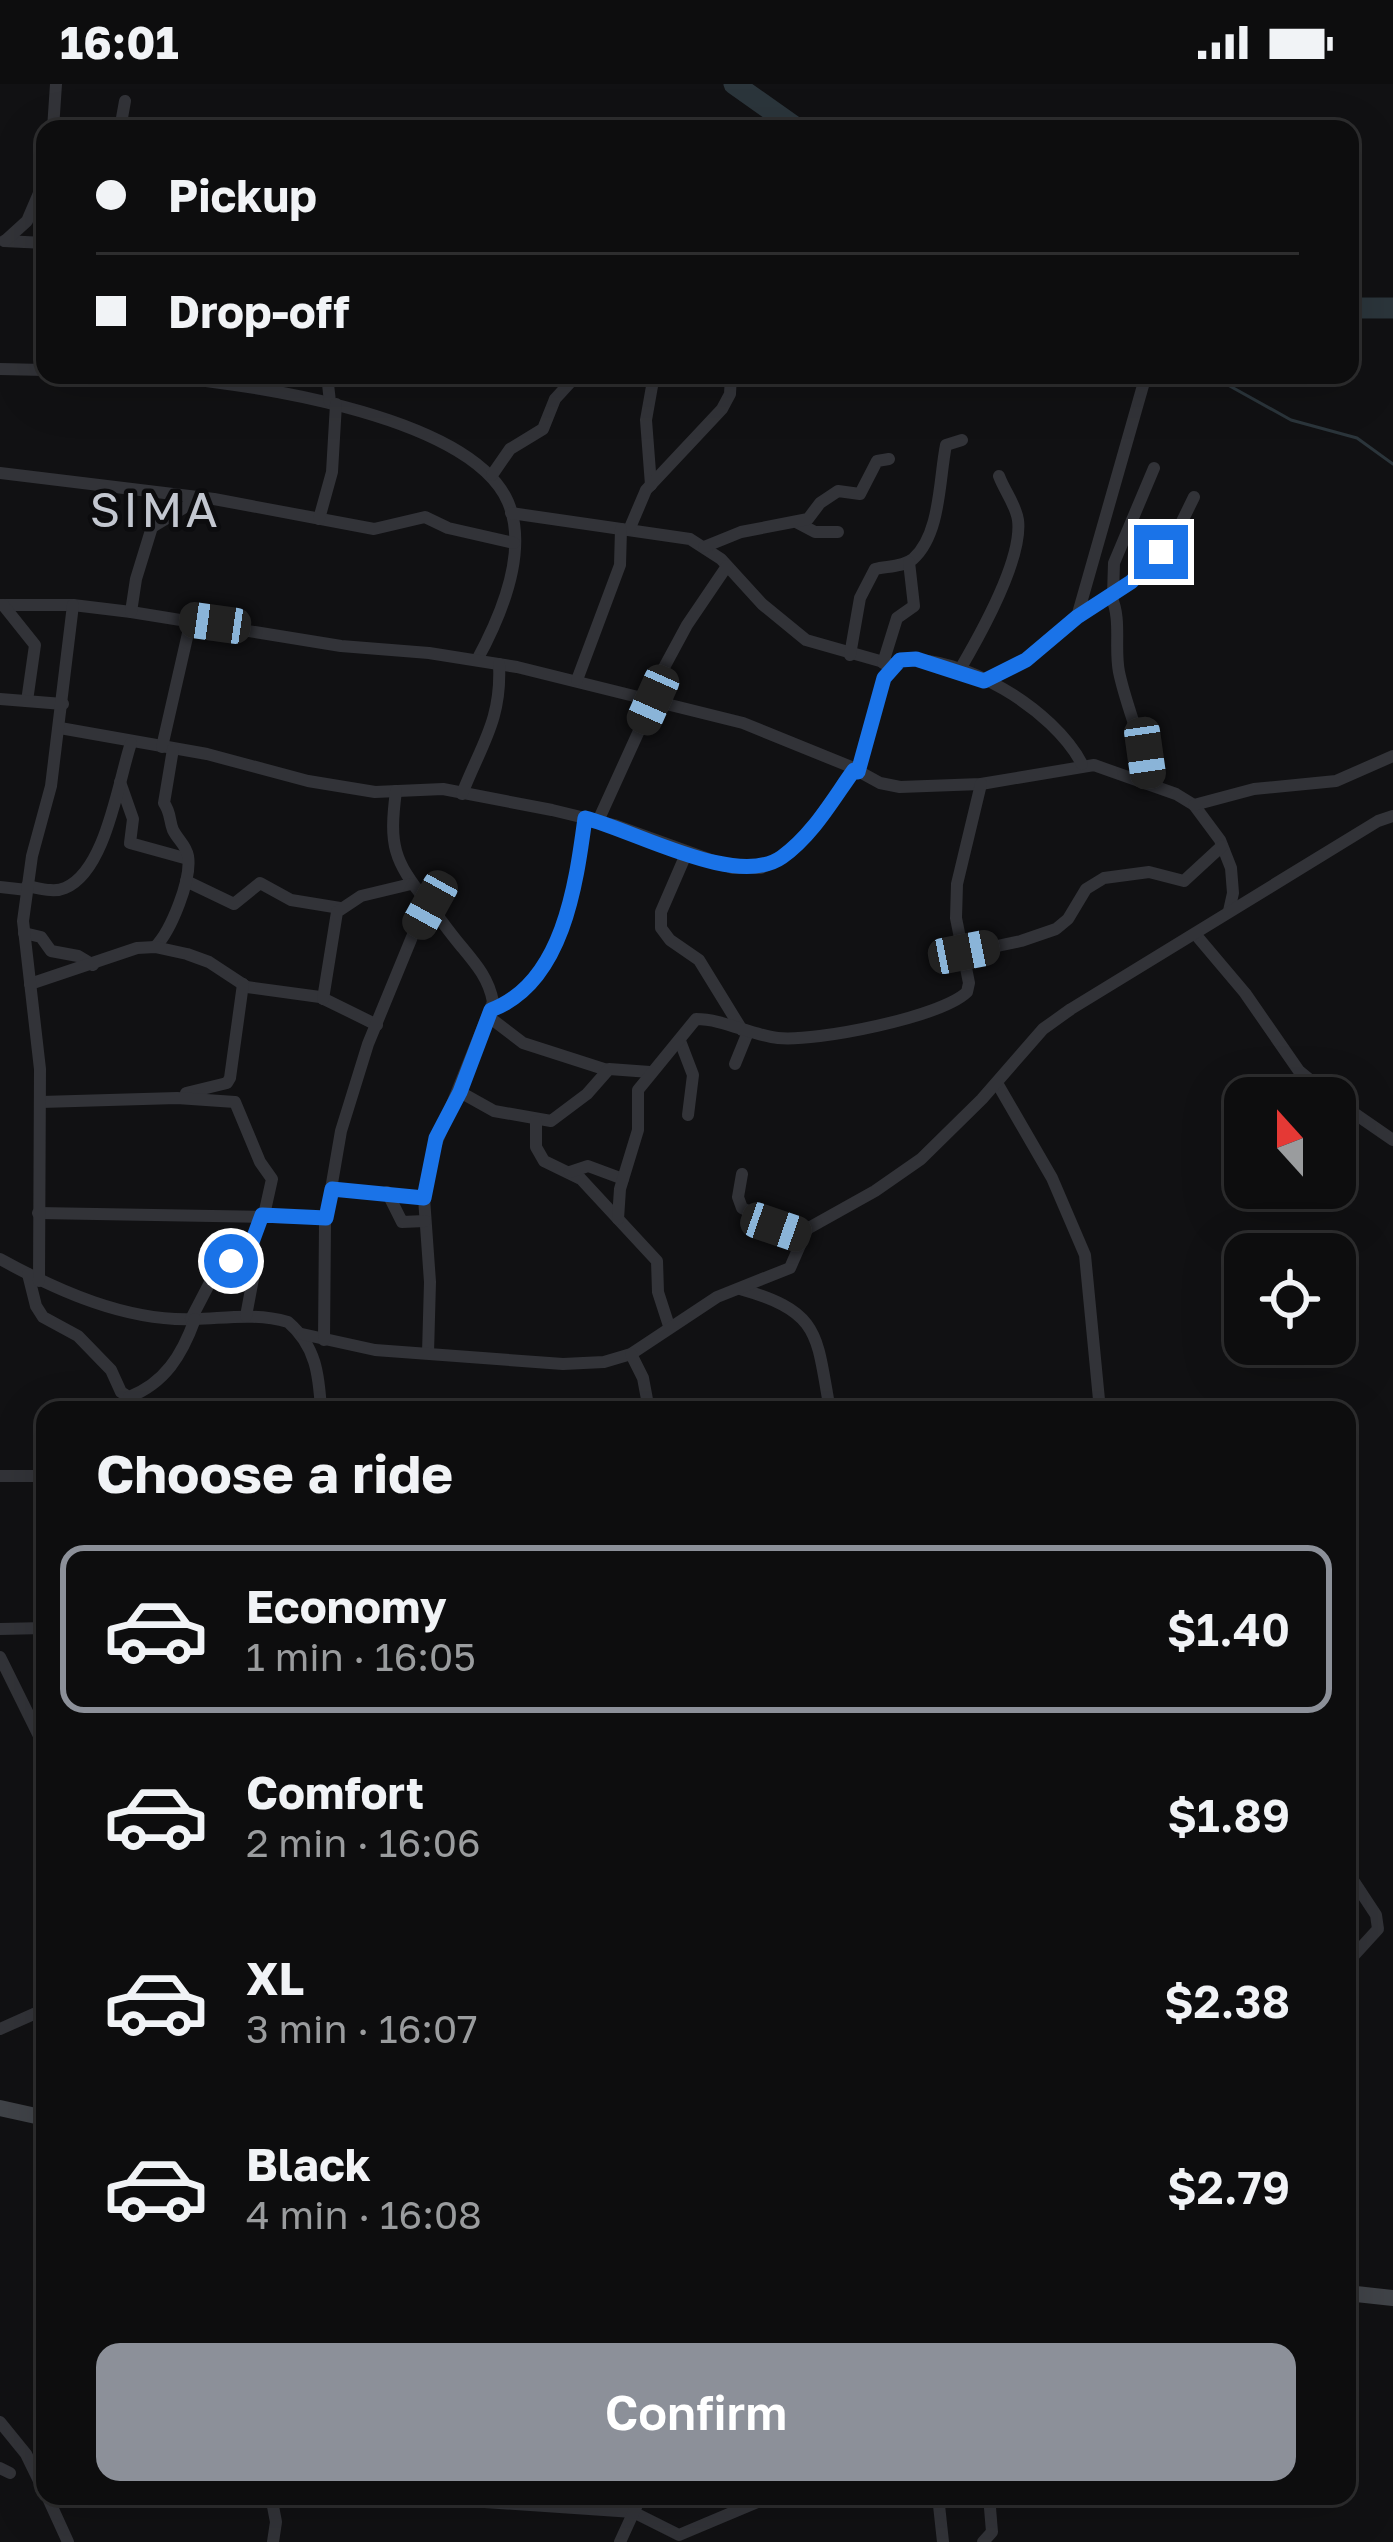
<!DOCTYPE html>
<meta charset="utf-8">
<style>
body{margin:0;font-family:"Golos Text",sans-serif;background:#161617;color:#f1f3f6;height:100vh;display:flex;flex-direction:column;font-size:45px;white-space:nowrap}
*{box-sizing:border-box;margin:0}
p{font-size:39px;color:#9a9c9e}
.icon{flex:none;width:66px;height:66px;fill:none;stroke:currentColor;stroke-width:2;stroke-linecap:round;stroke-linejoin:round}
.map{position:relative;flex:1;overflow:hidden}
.sheet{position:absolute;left:36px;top:1317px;width:1320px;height:1104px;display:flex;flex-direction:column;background:#0d0d0e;border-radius:24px;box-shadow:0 12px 48px #0002,0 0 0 3px #2d2d2e}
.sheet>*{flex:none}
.hud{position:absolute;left:36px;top:36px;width:1323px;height:264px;border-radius:24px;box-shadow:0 12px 48px #0002,0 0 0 3px #2d2d2e;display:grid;align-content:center;height:264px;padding:0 60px;background:#0d0d0e}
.needle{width:78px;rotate:339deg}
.fabs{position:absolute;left:1224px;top:993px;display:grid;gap:24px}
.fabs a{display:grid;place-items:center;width:132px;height:132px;border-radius:24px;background:#0d0d0e;box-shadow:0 12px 48px #0002,0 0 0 3px #2d2d2e;font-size:60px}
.end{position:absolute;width:54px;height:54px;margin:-27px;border:15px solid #1a73e8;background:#fff;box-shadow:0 0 0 6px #fff}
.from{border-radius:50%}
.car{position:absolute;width:36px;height:72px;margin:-36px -18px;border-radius:15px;box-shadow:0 0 9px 3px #0007;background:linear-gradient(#222 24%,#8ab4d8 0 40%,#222 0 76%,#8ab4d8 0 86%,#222 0)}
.hud b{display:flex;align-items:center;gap:42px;height:114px;font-size:45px}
.hud b+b{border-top:3px solid #2d2d2e}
.hud i{width:30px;height:30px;background:#f1f3f6}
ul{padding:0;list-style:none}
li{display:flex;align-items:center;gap:36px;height:168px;margin:0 24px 18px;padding:0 36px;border:6px solid transparent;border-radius:24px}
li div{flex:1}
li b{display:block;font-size:45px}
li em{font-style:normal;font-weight:600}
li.active{border-color:#8c9099}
li>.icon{width:108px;height:108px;stroke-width:1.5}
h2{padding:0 60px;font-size:54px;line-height:144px}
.button{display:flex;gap:24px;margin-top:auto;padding:24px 60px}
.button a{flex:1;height:138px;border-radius:24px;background:#8c9099;color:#fff;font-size:48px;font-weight:600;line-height:138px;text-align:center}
.status{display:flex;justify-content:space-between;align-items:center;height:84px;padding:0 60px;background:#0d0d0e;direction:ltr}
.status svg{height:33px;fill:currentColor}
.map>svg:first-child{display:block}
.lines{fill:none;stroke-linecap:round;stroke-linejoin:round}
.stream{stroke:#2b353b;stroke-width:3}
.river{stroke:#2b353b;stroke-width:21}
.street{stroke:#323338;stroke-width:12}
.secondary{stroke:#404348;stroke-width:16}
.route{stroke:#1a73e8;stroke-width:15}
.labels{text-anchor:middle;stroke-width:9;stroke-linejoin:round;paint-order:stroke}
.quarter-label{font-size:48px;letter-spacing:3px;fill:#c3c7d0;stroke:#0c0c0e}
</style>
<div class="status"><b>16:01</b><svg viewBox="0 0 49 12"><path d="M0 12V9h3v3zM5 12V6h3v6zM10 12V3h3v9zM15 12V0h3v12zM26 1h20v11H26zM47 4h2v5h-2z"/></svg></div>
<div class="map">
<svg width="1393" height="2458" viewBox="0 0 1393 2458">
<rect width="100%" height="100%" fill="#111113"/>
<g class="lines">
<polyline class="stream" points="1210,291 1291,336 1357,354 1393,380"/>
<g class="river">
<polyline points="734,0 798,45"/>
<polyline points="1350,224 1393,224"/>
</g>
<g class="street">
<polyline points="53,45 56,0"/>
<polyline points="120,45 125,17"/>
<polyline points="4,157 45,159"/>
<polyline points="5,157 27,137 45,95"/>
<polyline points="0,285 45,286"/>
<path d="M145 291C233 297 469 328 508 418 529 468 501 532 477 576"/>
<polyline points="327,291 330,318"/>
<polyline points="0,389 214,415 374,445 425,433 448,444 514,459"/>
<polyline points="492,391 510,365 543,345 555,315 577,291"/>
<polyline points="651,401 646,336 654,291"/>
<polyline points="511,429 690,455 721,475 762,520 806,556 894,581"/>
<polyline points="319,435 332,388 336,320"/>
<polyline points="796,438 815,448 838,448"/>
<polyline points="629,446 646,406 722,325 730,310 731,291"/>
<polyline points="704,463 741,448 808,435 820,419 838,407 860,410 877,377 889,375"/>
<polyline points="1113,511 1114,479 1154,384"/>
<path d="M1111 512C1122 536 1114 563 1119 588 1127 626 1144 660 1149 699"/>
<polyline points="0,521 73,521 131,528 341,562 429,569 517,583 743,639 849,682 880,699 900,703 981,700 1094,681 1176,710 1194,721 1220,756 1231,784 1233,809 1229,827"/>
<polyline points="3,521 35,561 27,617"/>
<polyline points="131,528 136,495 152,443 200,414"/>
<polyline points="1077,533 1146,291"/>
<path d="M850 571 860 514 875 485C887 482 903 483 913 475 941 450 939 395 946 361L962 356"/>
<polyline points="883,579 897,534 914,522 909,478"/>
<path d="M959 587C979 553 1023 475 1018 436 1016 421 1004 406 999 392"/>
<polyline points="577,596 620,481 621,445"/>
<polyline points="984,597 1026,576 1077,533 1131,498 1172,458 1194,413"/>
<polyline points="0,615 63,620"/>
<polyline points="647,615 687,541 727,482"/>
<polyline points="60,644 207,670 308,697 375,708 443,705 552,726 614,741 733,784 761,784 781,774 806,752 854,686"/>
<polyline points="162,663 191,536"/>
<path d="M858 688 884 594 900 576C963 570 1053 625 1082 680"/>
<polyline points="120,698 133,735 130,759 188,775"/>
<path d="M396 707C389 761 393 776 427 818 439 833 449 848 461 862 476 880 489 895 493 918L432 1070 424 1114 430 1198 428 1269"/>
<path d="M462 710C481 661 502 636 499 580"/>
<polyline points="1194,721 1254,705 1336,697 1393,672"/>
<polyline points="598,737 653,616"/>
<polyline points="687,768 661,828 661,844 670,856 699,876 742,946"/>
<polyline points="186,797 234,820 260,799 291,816 340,824"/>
<path d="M27 802C39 804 54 809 65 804 106 787 118 698 131 659"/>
<polyline points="0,803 27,806"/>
<polyline points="24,849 41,853 51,867 78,872 93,881"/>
<polyline points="1196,851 1245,909 1299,987 1332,1014"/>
<path d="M155 863C171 847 192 795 188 772 186 761 178 756 173 746 169 736 171 729 164 719L173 665"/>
<polyline points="964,869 1021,857 1056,845 1068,835 1086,805 1104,794 1149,788 1184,797 1222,762"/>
<polyline points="30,900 137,864 155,863 187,870 209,878 247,903 320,913 377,941"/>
<polyline points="323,915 337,828 361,812 411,800"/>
<path d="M491 925C563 899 576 801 585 734"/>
<polyline points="489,933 523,959 607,986"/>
<polyline points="680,957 693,991 688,1031"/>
<polyline points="735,980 748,948"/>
<polyline points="997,999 1052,1094 1085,1171 1100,1326"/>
<polyline points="460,1008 494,1027 551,1037 587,1010 609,985 650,988"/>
<polyline points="186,1009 227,999 230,994 243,900"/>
<polyline points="1335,1016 1393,1056"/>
<polyline points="41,1018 177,1014 235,1018 260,1078 272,1095 264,1131"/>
<polyline points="536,1037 536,1063 544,1077 581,1095 657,1177 658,1208 669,1242"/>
<polyline points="570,1088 588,1082 623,1095"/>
<polyline points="742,1090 738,1113 742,1124 802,1152"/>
<polyline points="332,1105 424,1114"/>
<polyline points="387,1108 402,1138 425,1137"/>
<polyline points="38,1129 326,1134"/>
<path d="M618 1135 620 1105 638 1046V1006L696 935C723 935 751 951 778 954 816 958 941 933 967 908L969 899 956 834 957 800 981 700"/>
<path d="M0 1175C58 1207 127 1238 195 1235 228 1234 256 1229 288 1238 316 1262 319 1291 321 1326"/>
<polyline points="28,1190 36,1222 43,1233 78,1252 111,1286 121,1308 149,1326"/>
<polyline points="39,1197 40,985 23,837 32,772 51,702 73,521"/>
<path d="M740 1205C822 1228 816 1251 830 1326"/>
<polyline points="246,1232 255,1184 250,1166"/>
<polyline points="191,1235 219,1181 248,1169 262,1131"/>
<polyline points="302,1250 375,1266 563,1280 604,1278 631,1270 717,1213 790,1184 807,1145 875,1107 921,1075 982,1015 1043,945 1071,925 1378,737 1393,732"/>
<polyline points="324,1256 325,1140 341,1047 368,960 412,853 429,821"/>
<polyline points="631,1270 643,1294 649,1326"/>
<path d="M129 1313C165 1299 182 1271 195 1235"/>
<polyline points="0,1392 45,1392"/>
<polyline points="0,1545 45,1544"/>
<polyline points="0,1573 45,1664"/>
<polyline points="1347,1787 1376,1831 1378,1845 1347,1879"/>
<polyline points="0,1945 45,1925"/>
<polyline points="1347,2235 1351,2251 1347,2263"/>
<polyline points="0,2338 26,2370 45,2409"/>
<polyline points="0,2384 10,2389"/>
<polyline points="47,2412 68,2458"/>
<polyline points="271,2412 276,2438 273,2458"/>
<polyline points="396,2412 633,2428 679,2451 772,2412"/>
<polyline points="938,2412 943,2458"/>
<polyline points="620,2458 641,2412"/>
<polyline points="983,2458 992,2448 989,2412"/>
</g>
<g class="secondary">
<polyline points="0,2024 45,2034"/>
<polyline points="1347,2209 1393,2214"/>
</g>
</g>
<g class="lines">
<path class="route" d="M231 1177 248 1169 262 1131 326 1134 332 1105 424 1114 436 1054 460 1008 491 926C563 899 576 801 585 734 636 747 737 805 782 773 813 751 833 715 854 686L858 688 884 594 900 576 916 575 984 597 1026 576 1077 533 1131 498 1161 468"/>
</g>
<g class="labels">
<g class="quarter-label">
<text x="155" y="443">SIMA</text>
</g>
</g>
</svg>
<div class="fabs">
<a><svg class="needle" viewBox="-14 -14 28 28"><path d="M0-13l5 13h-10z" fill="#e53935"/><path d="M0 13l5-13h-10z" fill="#9a9c9e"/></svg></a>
<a><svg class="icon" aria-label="locate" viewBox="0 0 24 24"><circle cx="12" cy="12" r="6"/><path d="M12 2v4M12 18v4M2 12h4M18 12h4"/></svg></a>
</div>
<i class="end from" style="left:231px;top:1177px"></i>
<i class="end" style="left:1161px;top:468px"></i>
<i class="car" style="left:215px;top:539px;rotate:278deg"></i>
<i class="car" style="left:653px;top:616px;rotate:204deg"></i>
<i class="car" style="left:1145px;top:669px;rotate:172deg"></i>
<i class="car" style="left:430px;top:821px;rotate:209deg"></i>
<i class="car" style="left:964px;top:868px;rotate:79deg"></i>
<i class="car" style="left:776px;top:1143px;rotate:109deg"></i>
<div class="hud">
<b><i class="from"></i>Pickup</b>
<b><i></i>Drop-off</b>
</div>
<section class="sheet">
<h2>Choose a ride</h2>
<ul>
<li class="active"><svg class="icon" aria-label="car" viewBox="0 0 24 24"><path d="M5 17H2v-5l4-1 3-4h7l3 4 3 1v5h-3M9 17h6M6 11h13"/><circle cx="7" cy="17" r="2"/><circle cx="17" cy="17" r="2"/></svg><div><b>Economy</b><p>1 min · 16:05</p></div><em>$1.40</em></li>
<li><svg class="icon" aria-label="car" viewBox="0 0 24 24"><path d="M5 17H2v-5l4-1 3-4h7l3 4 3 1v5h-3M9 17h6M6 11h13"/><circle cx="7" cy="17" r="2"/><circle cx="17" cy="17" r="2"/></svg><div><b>Comfort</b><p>2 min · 16:06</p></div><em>$1.89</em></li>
<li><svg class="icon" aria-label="car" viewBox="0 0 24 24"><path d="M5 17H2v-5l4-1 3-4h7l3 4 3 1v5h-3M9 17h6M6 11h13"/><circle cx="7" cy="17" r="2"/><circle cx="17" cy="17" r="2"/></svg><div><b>XL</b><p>3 min · 16:07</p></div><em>$2.38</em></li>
<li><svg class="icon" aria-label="car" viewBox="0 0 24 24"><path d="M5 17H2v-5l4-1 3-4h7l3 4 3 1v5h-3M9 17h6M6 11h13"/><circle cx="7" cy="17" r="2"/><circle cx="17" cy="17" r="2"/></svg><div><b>Black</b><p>4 min · 16:08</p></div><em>$2.79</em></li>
</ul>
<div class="button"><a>Confirm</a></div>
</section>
</div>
